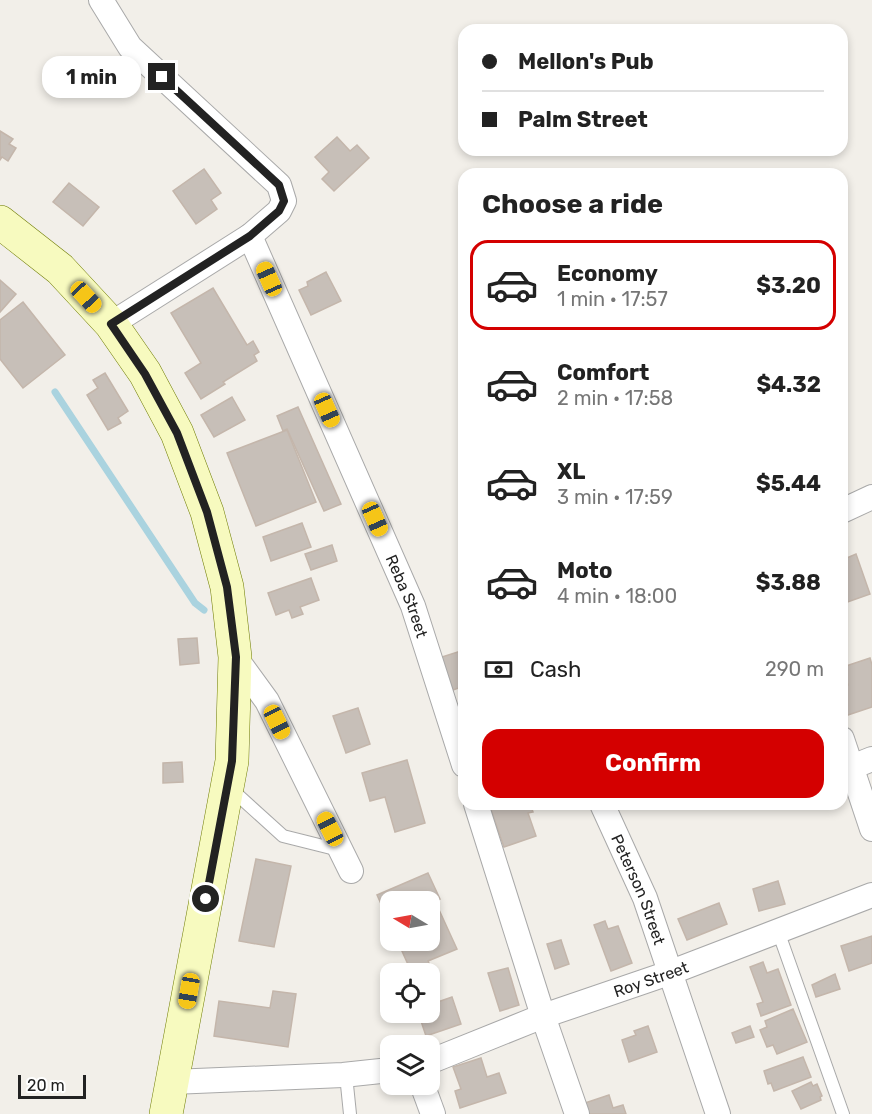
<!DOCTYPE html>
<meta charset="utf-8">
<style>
body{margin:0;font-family:Rubik,sans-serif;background:#f2f2f2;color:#222;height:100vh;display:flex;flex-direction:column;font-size:22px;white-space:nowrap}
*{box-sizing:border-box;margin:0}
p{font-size:20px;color:#767676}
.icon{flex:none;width:33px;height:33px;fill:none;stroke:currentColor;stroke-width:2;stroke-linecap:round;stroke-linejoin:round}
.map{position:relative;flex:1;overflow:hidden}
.sheet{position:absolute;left:458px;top:168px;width:390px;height:642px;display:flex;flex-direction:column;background:#fff;border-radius:18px;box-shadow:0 3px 9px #0003}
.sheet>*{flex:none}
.guide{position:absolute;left:458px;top:24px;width:390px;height:132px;border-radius:18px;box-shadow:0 3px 9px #0003;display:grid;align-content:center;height:132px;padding:0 24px;background:#fff}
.needle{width:39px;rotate:280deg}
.tools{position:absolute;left:380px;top:891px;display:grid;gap:12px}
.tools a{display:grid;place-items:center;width:60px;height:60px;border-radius:12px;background:#fff;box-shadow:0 3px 9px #0003;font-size:30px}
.scale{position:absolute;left:18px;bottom:15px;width:68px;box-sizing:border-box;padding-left:6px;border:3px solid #222;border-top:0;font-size:16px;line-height:21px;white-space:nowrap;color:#222;-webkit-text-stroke:4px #fff;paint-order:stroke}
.end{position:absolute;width:27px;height:27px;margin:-14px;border:8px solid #222;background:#fff;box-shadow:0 0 0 3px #fff}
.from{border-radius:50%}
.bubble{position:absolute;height:42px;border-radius:18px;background:#fff;box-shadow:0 3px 9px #0003;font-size:20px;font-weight:700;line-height:42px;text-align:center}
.car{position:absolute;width:18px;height:36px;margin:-18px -9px;border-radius:8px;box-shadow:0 0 4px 2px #0007;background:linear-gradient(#f5c518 24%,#345 0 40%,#f5c518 0 76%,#345 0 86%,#f5c518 0)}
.guide b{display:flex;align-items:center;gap:21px;height:57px;font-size:22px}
.guide b+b{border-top:2px solid #e0e0e0}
.guide i{width:15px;height:15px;background:#222}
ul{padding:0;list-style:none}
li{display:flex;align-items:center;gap:18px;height:90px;margin:0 12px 9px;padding:0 12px;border:3px solid transparent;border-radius:18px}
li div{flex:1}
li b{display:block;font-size:22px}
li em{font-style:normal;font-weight:700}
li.on{border-color:#d40000}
li>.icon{width:54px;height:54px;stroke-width:1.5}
h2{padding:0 24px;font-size:27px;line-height:72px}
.pay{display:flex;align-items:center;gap:15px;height:66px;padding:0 24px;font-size:22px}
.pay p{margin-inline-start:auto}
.action{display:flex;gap:12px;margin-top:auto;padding:12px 24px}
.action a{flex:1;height:69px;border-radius:18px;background:#d40000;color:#fff;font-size:24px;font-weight:700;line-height:69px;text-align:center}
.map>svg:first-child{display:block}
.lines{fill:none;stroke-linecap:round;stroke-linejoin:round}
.stream{stroke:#aad3df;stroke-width:7}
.building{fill:#c7bfb8;stroke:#c4b6ab;stroke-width:1.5}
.service-casing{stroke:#a9a9a9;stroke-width:14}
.minor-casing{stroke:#a9a9a9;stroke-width:26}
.secondary-casing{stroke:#707d05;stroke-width:34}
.service{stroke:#fff;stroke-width:12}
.minor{stroke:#fff;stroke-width:24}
.secondary{stroke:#f7fabf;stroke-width:33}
.route{stroke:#222;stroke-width:8}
.labels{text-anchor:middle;stroke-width:6;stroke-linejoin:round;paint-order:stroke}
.street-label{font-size:16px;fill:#222;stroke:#fff}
</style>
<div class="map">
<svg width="872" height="1114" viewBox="0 0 872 1114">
<rect width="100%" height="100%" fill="#f2efe9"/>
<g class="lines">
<polyline class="stream" points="55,392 195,603 204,610"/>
</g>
<g class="building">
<polygon points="0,131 13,139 9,144 16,148 8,161 2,157 0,160"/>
<polygon points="337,137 350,151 357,145 369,158 334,191 322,179 329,172 315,157"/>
<polygon points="204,169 221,193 211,200 217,209 196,224 173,191"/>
<polygon points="69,183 99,207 83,226 53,202"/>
<polygon points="326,272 341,301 311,315 299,290 308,286 307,282"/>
<polygon points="0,280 16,294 0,312"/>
<polygon points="213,288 247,345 253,341 259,352 254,355 257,361 223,382 225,384 201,399 185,373 201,363 171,313"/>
<polygon points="23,302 65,355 23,388 0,359 0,320"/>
<polygon points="105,373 128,411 118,418 121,423 108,430 87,395 98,388 93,380"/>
<polygon points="232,397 245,420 214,437 201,415"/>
<polygon points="298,407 341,504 324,511 287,429 283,431 277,416"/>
<polygon points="287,430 316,502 256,526 227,453"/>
<polygon points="302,523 311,547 271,561 263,537"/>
<polygon points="332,545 337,561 311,570 305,554"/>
<polygon points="856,554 870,594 842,604 842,560"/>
<polygon points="311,578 319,600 300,607 303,614 292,618 289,610 276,615 268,593"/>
<polygon points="197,638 199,663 180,665 178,639"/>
<polygon points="464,650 464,686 453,690 442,657"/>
<polygon points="870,658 872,665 872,707 845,716 842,703 842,687 848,685 843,667"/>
<polygon points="358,708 370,744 346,753 333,716"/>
<polygon points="407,760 425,823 395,832 385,797 370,801 362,773"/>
<polygon points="182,762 183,782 163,783 163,763"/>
<polygon points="489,804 530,804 533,812 528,813 536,836 504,847"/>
<polygon points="256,859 291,866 274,947 239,941"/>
<polygon points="428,873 440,899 435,901 457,949 428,961 436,978 429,981 429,974 399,974 410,969 397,940 429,940 429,902 390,902 390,924 377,895"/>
<polygon points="778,881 785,904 759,911 753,889"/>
<polygon points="719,903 727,924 687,940 678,919"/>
<polygon points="605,921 608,929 618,926 632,963 611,971 594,925"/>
<polygon points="872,936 872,963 849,971 841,946"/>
<polygon points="561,940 569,964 555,969 547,944"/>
<polygon points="763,962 767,973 778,969 791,1005 761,1016 757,1004 763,1002 750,967"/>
<polygon points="508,968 519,1005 500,1011 488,973"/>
<polygon points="835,974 840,989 816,997 812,985"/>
<polygon points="273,991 296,994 288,1047 214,1036 219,1001 270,1008"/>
<polygon points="452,997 461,1024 426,1036 418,1012 429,1012 429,1005"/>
<polygon points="793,1009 807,1042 777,1054 773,1045 767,1047 760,1030 767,1027 765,1021"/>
<polygon points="648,1026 657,1052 629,1062 622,1040 636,1035 634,1031"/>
<polygon points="750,1026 754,1037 736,1043 732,1033"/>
<polygon points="803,1057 811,1077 774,1091 771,1083 768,1084 764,1071"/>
<polygon points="481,1058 487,1077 499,1073 506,1093 460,1108 455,1091 461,1089 453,1067"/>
<polygon points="811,1082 813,1086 817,1084 822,1096 820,1097 821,1100 801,1109 792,1091"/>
<polygon points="609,1095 613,1108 623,1105 626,1114 585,1114 582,1104"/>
</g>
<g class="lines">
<defs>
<g id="service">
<polyline points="230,788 283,836 339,850"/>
<polyline points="778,931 843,1114"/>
<polyline points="346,1075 350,1114"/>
</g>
<g id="minor">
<polyline points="101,0 130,47 279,185 284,201 279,211 250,236 111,324"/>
<path id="s1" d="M250 236 413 606 464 765"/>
<polyline points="842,511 872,497"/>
<polyline points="235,657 267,701 351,871"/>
<polyline points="842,739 872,829"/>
<polyline points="852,767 872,759"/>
<polyline points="476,804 543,1016 577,1114"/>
<path id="s2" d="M602 804 645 898 718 1114"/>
<path id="s3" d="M429 1062 543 1016 669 973 872 895"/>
<polyline points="172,1082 343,1075 390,1070"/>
<polyline points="422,1084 433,1114"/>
</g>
<polyline id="secondary" points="0,222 60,269 111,324 145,373 177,433 207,512 227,587 235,657 232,761 166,1114"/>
</defs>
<use href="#service" class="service-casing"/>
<use href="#minor" class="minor-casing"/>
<use href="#secondary" class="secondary-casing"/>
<use href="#service" class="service"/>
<use href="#minor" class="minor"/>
<use href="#secondary" class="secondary"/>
</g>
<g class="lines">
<polyline class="route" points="162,77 279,185 284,201 279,211 250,236 111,324 145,374 177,433 207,512 227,587 236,657 232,761 206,899"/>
</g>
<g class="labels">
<g class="street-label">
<text dy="6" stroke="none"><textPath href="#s1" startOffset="393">Reba Street</textPath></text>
<text dy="6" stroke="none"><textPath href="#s2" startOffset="93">Peterson Street</textPath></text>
<text dy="6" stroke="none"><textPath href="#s3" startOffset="237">Roy Street</textPath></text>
</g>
</g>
</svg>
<div class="tools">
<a><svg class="needle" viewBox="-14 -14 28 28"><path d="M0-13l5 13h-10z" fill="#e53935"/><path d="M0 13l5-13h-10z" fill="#767676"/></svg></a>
<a><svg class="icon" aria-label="locate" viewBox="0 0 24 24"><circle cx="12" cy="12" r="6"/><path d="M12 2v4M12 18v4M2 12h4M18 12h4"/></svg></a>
<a><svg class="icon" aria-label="layers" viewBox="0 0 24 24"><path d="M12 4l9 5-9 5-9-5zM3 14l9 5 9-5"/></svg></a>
</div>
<div class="scale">20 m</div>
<i class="end from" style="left:206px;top:899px"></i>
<i class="end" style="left:162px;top:77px"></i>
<div class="bubble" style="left:42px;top:56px;width:99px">1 min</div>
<i class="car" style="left:269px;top:279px;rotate:336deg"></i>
<i class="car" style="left:86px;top:297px;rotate:137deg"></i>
<i class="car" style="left:327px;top:410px;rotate:156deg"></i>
<i class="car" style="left:375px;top:519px;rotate:156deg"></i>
<i class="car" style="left:277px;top:722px;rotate:154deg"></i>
<i class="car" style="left:330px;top:829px;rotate:333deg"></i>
<i class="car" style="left:189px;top:991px;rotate:190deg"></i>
<div class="guide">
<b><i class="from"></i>Mellon's Pub</b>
<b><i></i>Palm Street</b>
</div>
<section class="sheet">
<h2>Choose a ride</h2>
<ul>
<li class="on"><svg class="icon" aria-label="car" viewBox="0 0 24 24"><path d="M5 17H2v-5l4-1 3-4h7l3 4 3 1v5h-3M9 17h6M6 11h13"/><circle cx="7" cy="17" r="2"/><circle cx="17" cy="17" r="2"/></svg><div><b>Economy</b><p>1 min · 17:57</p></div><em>$3.20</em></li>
<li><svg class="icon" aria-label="car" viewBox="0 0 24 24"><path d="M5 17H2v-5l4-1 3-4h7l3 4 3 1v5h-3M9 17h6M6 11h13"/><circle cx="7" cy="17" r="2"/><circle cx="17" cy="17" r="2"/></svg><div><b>Comfort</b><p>2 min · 17:58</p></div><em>$4.32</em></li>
<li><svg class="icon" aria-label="car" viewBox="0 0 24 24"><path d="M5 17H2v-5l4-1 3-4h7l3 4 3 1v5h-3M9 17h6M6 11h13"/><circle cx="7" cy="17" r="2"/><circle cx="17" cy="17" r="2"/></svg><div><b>XL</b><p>3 min · 17:59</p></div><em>$5.44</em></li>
<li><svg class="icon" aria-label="car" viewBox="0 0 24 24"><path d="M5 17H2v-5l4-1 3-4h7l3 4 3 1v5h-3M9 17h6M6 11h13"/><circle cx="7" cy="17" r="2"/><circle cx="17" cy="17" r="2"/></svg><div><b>Moto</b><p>4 min · 18:00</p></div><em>$3.88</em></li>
</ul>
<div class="pay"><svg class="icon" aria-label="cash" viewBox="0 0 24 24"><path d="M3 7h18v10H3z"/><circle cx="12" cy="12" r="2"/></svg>Cash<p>290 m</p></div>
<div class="action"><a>Confirm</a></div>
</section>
</div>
